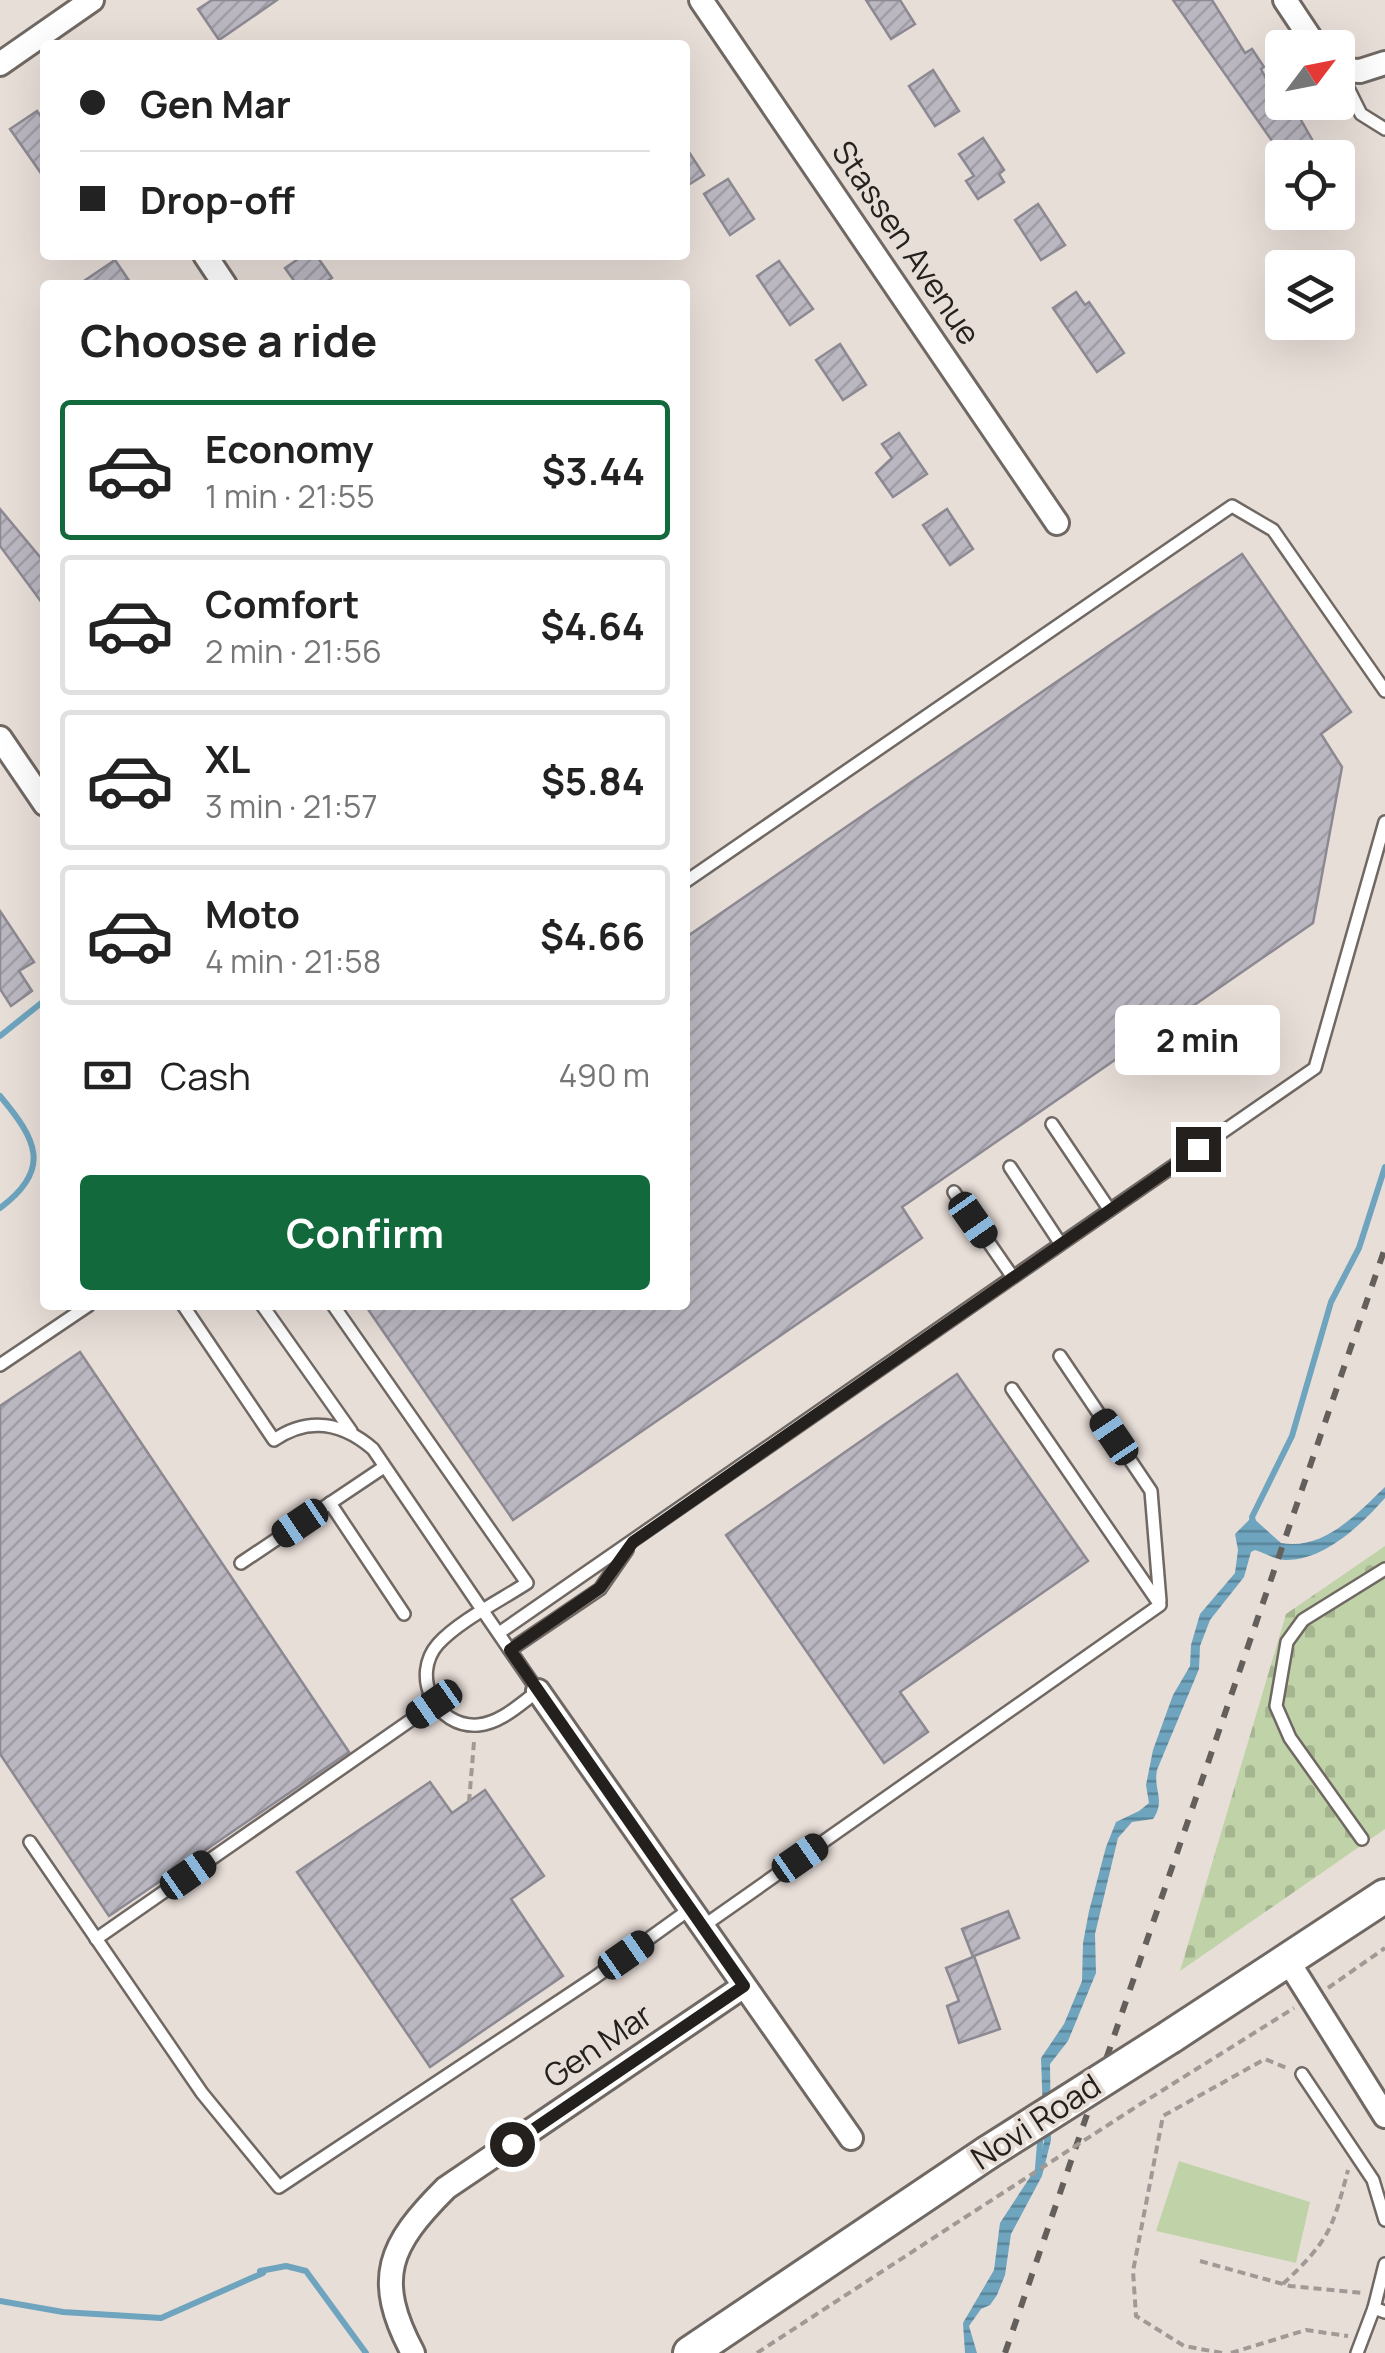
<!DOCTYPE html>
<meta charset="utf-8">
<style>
body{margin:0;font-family:Manrope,sans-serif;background:#f6f6f6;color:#222;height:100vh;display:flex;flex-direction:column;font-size:38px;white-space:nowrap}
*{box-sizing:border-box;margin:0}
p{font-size:32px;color:#767676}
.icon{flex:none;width:55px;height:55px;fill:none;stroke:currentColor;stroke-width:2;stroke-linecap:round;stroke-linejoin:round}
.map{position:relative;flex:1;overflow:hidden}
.panel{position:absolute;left:40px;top:280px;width:650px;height:1030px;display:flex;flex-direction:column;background:#fff;border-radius:10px;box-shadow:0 10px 40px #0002}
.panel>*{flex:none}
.top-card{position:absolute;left:40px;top:40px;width:650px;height:220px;border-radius:10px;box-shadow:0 10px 40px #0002;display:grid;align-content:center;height:220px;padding:0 40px;background:#fff}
.needle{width:65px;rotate:58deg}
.buttons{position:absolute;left:1265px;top:30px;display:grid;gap:20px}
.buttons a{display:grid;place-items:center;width:90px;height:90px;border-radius:10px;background:#fff;box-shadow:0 10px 40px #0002;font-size:50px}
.end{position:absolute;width:45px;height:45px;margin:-22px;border:12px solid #23201e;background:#fff;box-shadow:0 0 0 5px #fff}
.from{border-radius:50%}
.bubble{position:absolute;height:70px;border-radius:10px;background:#fff;box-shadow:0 10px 40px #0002;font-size:32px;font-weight:700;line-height:70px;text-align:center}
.car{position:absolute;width:30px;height:60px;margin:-30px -15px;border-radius:12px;box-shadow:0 0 8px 2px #0007;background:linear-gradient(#222 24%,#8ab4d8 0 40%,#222 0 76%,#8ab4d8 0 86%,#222 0)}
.top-card b{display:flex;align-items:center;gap:35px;height:95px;font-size:38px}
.top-card b+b{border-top:2px solid #e0e0e0}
.top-card i{width:25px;height:25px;background:#222}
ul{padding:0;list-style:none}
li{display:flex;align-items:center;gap:30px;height:140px;margin:0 20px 15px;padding:0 20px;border:5px solid #e0e0e0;border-radius:10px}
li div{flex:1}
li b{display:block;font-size:38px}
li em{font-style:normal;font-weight:700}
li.on{border-color:#11693c}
li>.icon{width:90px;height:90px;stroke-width:1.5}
h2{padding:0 40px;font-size:45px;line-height:120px}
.pay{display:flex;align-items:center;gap:25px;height:110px;padding:0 40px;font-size:38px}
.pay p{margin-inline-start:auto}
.action{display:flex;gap:20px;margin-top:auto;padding:20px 40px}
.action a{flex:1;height:115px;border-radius:10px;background:#11693c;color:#fff;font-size:40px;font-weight:700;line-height:115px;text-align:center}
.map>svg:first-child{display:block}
.grass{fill:#c0d3a8}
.cemetery{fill:url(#cemetery-stones)}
.water{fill:url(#water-rules)}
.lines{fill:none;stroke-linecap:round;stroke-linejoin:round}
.stream{stroke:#6ea4be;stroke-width:6}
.building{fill:url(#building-hatch);stroke:#8c8992;stroke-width:2.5}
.service-casing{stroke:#706863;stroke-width:16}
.minor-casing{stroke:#706863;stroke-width:28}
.secondary-casing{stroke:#706863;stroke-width:38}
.path{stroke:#a19995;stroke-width:4;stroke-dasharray:8 5;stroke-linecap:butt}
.service{stroke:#fff;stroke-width:11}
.minor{stroke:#fff;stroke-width:22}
.secondary{stroke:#fff;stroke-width:32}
.rail{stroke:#655f5c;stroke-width:6;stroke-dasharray:12 12;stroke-linecap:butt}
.secondary-bridge-casing{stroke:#706863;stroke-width:38;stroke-linecap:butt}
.path-bridge{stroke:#a19995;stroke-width:4;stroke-dasharray:8 5;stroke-linecap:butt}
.secondary-bridge{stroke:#fff;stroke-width:32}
.route{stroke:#23201e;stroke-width:12}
.labels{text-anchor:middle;stroke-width:8;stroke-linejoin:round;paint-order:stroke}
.street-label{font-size:32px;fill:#23201e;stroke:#e8ded8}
</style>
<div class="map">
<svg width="1385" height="2353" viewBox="0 0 1385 2353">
<defs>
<pattern id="cemetery-stones" width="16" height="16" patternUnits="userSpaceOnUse" patternTransform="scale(2.5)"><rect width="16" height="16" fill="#c0d3a8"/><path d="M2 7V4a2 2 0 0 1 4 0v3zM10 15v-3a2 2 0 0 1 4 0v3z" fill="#a5b590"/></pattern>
<pattern id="water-rules" width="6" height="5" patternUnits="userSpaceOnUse" patternTransform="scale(2.5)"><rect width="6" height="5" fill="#6ea4be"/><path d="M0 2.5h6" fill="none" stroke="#5a859a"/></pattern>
<pattern id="building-hatch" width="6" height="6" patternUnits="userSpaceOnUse" patternTransform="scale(2.5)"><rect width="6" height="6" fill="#bab7c1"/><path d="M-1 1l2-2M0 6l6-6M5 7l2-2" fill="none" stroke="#a09da5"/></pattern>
</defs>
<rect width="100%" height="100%" fill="#e8ded8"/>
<polygon class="grass" points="1179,2161 1310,2202 1296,2263 1156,2231"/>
<polygon class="cemetery" points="1385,1546 1385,1829 1180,1971 1286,1614"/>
<path class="water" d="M1385 1487V1498C1361 1525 1324 1561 1285 1560 1274 1559 1265 1553 1255 1550L1251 1552 1244 1577 1210 1620 1200 1646 1199 1669 1157 1770C1153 1790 1166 1800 1153 1819L1132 1822 1118 1838 1095 1934 1096 1973 1068 2041 1050 2064 1051 2140 1042 2176 1011 2234 1005 2275 997 2295 990 2305 981 2309 969 2326 977 2353H965L963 2323 994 2270 1000 2223 1038 2165 1044 2142 1041 2058 1064 2024 1082 1981 1083 1943 1089 1911 1106 1847 1116 1822 1139 1811 1149 1803 1146 1785 1153 1750 1173 1695 1190 1666 1191 1645 1200 1614 1235 1573 1238 1550 1235 1534 1252 1517 1281 1543C1323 1551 1357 1514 1385 1487Z"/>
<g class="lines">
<g class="stream">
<polyline points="0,1036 45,1000"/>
<path d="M0 1096C36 1139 53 1169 0 1208"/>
<polyline points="1254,1525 1252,1517 1292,1436 1331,1302 1359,1248 1385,1167"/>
<polyline points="1038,2168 1041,2131"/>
<polyline points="0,2301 63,2312 161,2318 263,2273 260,2271 286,2266 306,2271 366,2353"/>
</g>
</g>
<g class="building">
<polygon points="212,0 277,0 219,40 198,9"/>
<polygon points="866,0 900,0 915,24 891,39"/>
<polygon points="1173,0 1212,0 1245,53 1252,49 1264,67 1261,69 1271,88 1291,117 1297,113 1318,150 1309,158 1284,158"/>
<polygon points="933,70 959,111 935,126 909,86"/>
<polygon points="37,111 45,122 45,179 10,129"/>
<polygon points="983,138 1004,170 999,174 1004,182 978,199 966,181 974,176 959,154"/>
<polygon points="685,146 704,175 685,187"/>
<polygon points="728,179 754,219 730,235 704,194"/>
<polygon points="1038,204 1065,245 1041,260 1015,220"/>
<polygon points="304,255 316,255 332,278 321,285 297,285 285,268"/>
<polygon points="115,260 132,285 78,285"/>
<polygon points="779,261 813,309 790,325 757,276"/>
<polygon points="1076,292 1085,305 1089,302 1124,353 1097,372 1053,308"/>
<polygon points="840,344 866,385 843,400 816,360"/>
<polygon points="899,433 927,474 893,497 876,473 892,458 882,444"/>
<polygon points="0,509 45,563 45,607 0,546"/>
<polygon points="947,509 973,549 950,565 923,525"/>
<polygon points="1242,554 1351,712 1321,734 1342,767 1313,923 902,1207 922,1238 513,1520 365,1305 685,1305 685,938"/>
<polygon points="0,911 34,962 19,971 32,991 11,1006 0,989"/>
<polygon points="80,1352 349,1752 109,1916 0,1754 0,1406"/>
<polygon points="957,1374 1088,1561 900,1692 928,1732 884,1763 726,1535"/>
<polygon points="430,1782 452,1813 485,1790 544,1876 511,1899 563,1976 430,2067 297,1872"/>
<polygon points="1008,1911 1019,1938 974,1956 1000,2029 959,2043 947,2006 959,2001 946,1968 973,1957 962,1929"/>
</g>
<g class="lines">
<defs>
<g id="service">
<polyline points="1340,72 1361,114 1385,129"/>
<polyline points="685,882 1232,506 1273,530 1385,691"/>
<polyline points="1052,1124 1109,1209"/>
<polyline points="1010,1167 1060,1243"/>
<polyline points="954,1192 1012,1276"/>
<path d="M183 1305 274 1440C309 1416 343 1423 373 1449L483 1611 538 1691C520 1704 501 1723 478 1725 436 1728 410 1676 438 1644 459 1621 501 1600 527 1583L333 1305"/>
<polyline points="262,1305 351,1431"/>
<polyline points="1060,1356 1151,1491 1160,1601"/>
<polyline points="0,1365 89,1305"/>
<polyline points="330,1503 404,1614"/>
<polyline points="241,1563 384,1467"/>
<polyline points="499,1633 1315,1068 1385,822"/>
<polyline points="510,1650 600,1589 627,1550"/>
<polyline points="1362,1839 1290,1738 1276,1706 1287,1642 1303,1620 1385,1569"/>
<polyline points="30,1842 202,2093 279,2187 594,1978 690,1909"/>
<polyline points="702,1927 1160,1605 1012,1389"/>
<polyline points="96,1939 434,1704"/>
<polyline points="1302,2074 1373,2180 1385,2220"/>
<polyline points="1374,2308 1385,2264"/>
<polyline points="1357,2353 1374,2308 1385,2312"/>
</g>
<g id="minor">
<polyline points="701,0 1057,523"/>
<polyline points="1285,0 1317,48"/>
<polyline points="0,64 92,0"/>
<polyline points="1338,70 1360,71 1385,63"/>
<polyline points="205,255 225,285"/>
<polyline points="0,738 45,804"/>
<polyline points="538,1691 851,2138"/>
<polyline points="1288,1961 1385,2116"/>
<path d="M413 2353C373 2278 389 2245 446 2188L744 1986"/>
</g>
<g id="secondary">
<polyline points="1170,2037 1385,1896"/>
<polyline points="690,2353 987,2153"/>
</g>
</defs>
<use href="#service" class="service-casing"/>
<use href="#minor" class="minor-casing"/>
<use href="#secondary" class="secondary-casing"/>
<g class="path">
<polyline points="469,1802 474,1742"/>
<polyline points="1328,1988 1385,1948"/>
<polyline points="1139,2105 1294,2008"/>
<polyline points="1200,2261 1290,2286 1362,2293"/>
<path d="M1283 2284C1329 2240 1332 2231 1348 2170"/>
<polyline points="757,2353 964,2218"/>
<polyline points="1222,2353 1184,2346 1136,2316 1133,2271 1163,2116 1265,2059 1289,2069"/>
<polyline points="1231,2353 1306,2330 1348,2336"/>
</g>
<use href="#service" class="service"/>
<use href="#minor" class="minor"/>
<use href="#secondary" class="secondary"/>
<polyline class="rail" points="1005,2353 1385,1248"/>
<defs>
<polyline id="secondary-bridge" points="987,2153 1170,2037"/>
</defs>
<use href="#secondary-bridge" class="secondary-bridge-casing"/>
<polyline class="path-bridge" points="964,2218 1139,2105"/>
<use href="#secondary-bridge" class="secondary-bridge"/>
</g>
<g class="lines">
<polyline class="route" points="512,2144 744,1986 510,1650 600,1588 633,1542 1198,1149"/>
</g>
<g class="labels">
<g class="street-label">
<text transform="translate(906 243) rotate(56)" y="11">Stassen Avenue</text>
<text transform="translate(598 2046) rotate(-34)" y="11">Gen Mar</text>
<text transform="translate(1036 2122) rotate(-33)" y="11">Novi Road</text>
</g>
</g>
</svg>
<div class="buttons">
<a><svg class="needle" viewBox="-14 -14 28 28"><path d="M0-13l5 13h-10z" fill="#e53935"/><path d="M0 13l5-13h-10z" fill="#767676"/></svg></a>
<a><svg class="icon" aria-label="locate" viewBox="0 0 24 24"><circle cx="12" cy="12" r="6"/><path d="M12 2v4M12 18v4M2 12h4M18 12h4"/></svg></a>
<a><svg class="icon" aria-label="layers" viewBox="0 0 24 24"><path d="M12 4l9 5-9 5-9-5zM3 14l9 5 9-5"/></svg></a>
</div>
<i class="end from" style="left:512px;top:2144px"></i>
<i class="end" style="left:1198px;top:1149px"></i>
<div class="bubble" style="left:1115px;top:1005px;width:165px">2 min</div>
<i class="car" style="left:973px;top:1220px;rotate:145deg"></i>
<i class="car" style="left:1114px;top:1437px;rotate:326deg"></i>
<i class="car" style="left:300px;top:1523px;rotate:236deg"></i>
<i class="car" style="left:434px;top:1704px;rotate:235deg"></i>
<i class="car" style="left:800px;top:1858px;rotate:55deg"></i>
<i class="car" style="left:188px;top:1875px;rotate:55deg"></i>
<i class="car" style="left:626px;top:1955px;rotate:55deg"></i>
<div class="top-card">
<b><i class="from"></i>Gen Mar</b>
<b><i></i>Drop-off</b>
</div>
<section class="panel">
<h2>Choose a ride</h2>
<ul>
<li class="on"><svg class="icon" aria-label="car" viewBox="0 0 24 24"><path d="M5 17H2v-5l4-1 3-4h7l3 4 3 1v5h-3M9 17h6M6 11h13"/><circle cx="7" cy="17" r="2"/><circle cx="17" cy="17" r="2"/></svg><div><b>Economy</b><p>1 min · 21:55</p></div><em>$3.44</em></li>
<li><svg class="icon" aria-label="car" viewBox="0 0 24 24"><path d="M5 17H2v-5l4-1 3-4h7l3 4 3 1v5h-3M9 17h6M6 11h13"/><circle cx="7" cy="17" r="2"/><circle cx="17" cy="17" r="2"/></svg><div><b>Comfort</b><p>2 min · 21:56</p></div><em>$4.64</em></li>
<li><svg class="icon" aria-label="car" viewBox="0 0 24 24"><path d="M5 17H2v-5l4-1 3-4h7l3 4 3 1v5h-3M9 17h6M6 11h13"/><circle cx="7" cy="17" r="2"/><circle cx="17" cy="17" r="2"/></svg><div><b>XL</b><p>3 min · 21:57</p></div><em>$5.84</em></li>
<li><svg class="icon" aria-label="car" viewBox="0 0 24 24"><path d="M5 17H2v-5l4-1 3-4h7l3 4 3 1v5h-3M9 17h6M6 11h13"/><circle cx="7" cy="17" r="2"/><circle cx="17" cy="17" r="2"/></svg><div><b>Moto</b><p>4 min · 21:58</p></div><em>$4.66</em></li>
</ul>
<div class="pay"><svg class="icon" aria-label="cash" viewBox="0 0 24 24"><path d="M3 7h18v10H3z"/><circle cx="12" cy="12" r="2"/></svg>Cash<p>490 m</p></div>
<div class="action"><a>Confirm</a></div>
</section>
</div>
